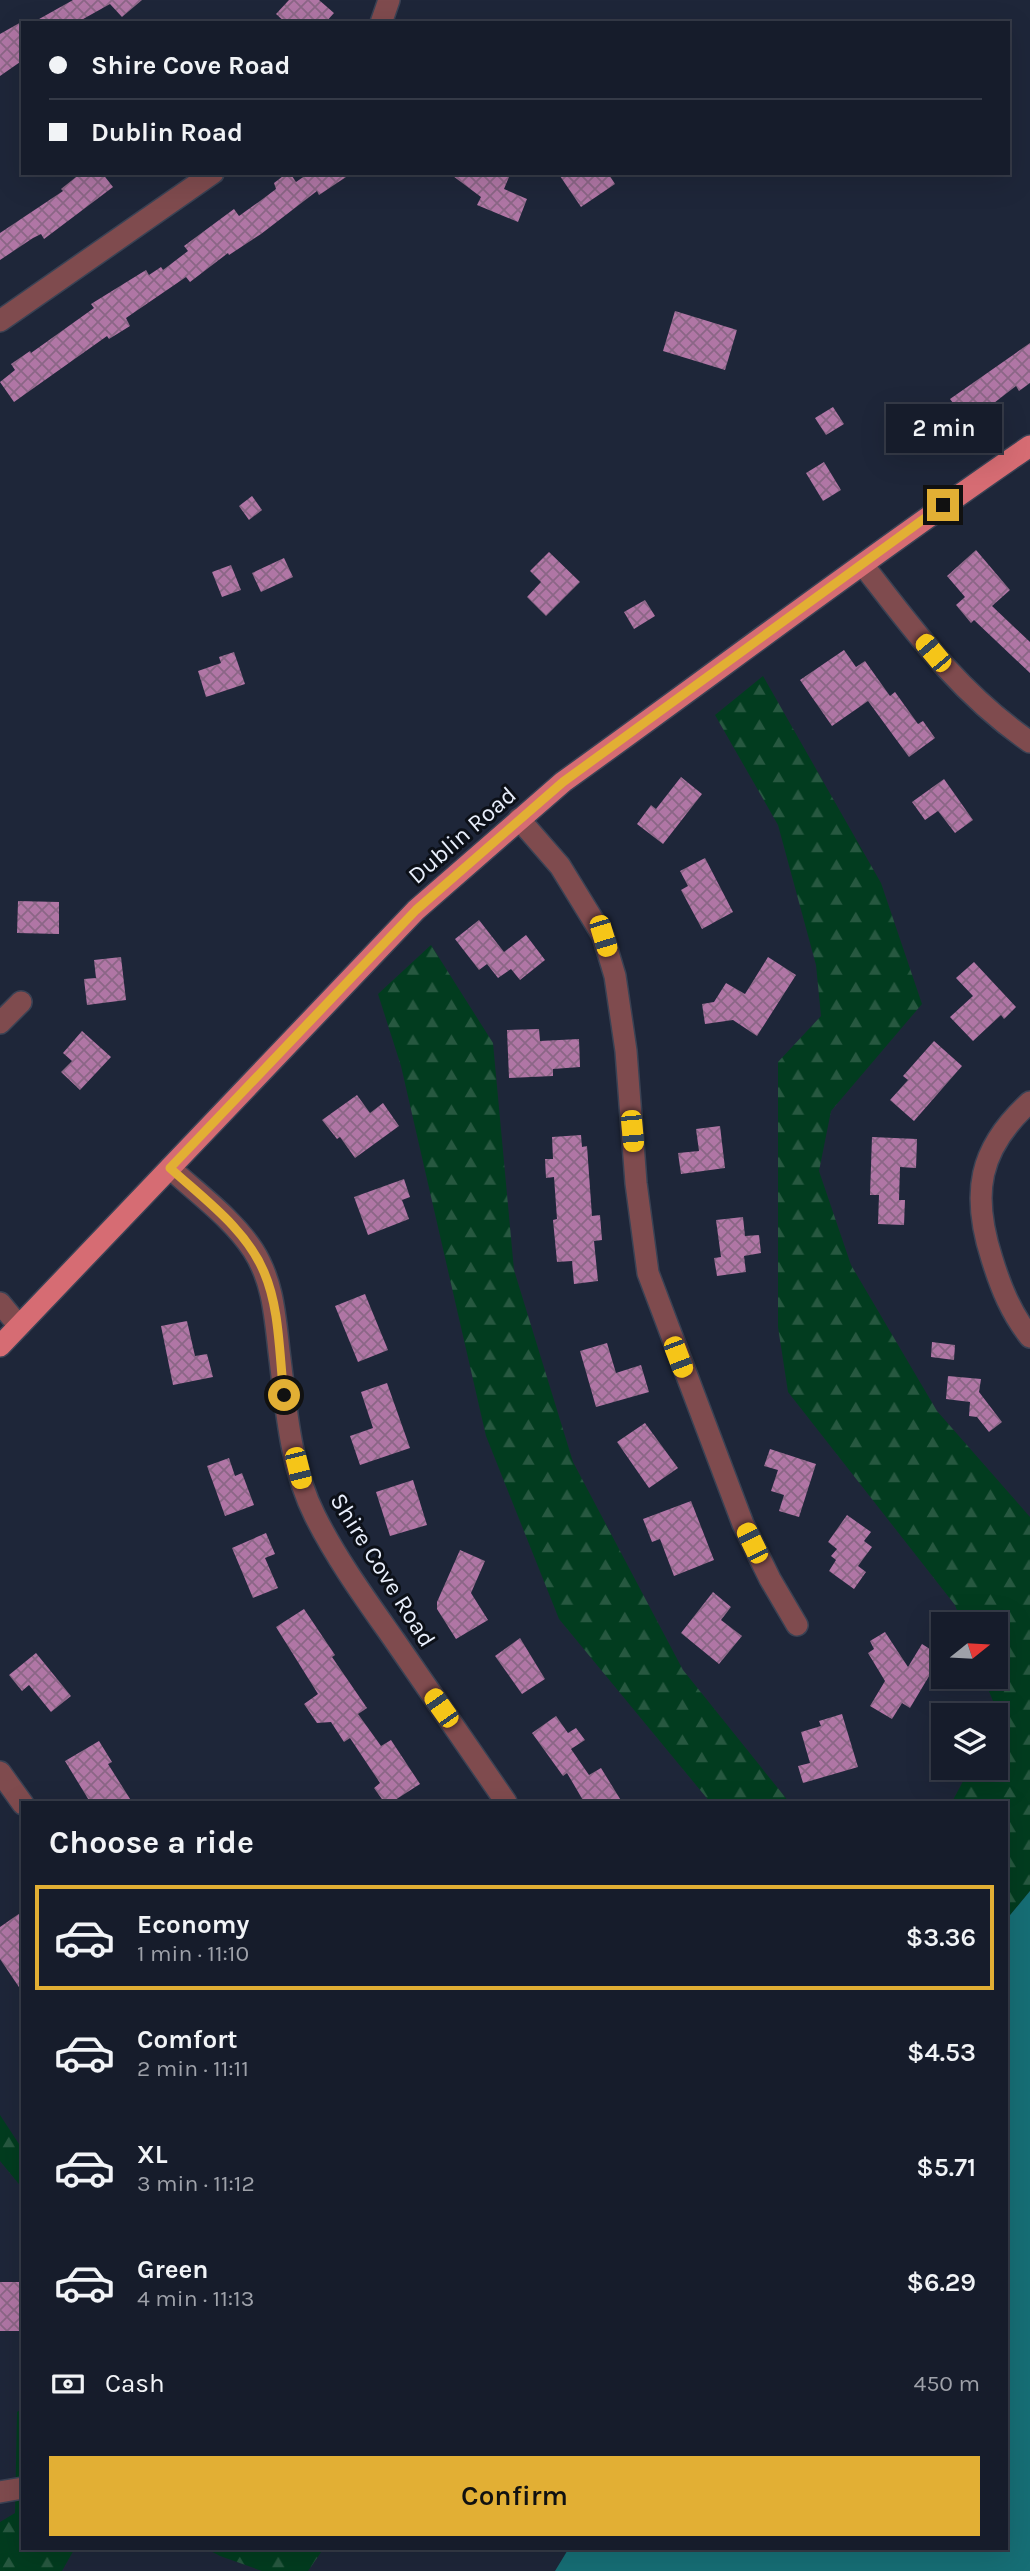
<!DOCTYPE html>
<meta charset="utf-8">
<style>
body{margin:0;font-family:Karla,sans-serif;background:#232937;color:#f1f3f6;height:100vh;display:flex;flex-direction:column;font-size:26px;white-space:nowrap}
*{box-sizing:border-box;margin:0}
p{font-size:23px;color:#9ea1a9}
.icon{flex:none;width:38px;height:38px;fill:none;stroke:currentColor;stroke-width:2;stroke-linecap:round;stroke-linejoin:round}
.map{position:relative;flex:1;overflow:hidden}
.details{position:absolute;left:21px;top:1801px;width:987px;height:749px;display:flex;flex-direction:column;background:#161c2b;border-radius:0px;box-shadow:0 7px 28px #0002,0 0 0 2px #353a47}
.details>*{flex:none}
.banner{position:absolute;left:21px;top:21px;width:989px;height:154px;border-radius:0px;box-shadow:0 7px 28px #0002,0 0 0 2px #353a47;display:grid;align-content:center;height:154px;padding:0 28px;background:#161c2b}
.needle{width:46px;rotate:72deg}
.tools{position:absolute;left:931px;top:1612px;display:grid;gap:14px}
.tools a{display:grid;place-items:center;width:77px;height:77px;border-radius:0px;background:#161c2b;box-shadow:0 7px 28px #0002,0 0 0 2px #353a47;font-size:35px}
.end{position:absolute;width:32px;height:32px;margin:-16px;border:9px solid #e2af34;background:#111;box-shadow:0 0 0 4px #111}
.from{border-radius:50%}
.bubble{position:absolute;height:49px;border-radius:0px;background:#161c2b;box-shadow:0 7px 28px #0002,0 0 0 2px #353a47;font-size:23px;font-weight:600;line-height:49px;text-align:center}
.car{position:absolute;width:21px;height:42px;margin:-21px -10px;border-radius:9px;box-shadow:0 0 5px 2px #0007;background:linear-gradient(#f5c518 24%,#345 0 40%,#f5c518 0 76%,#345 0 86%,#f5c518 0)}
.banner b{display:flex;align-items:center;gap:24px;height:66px;font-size:26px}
.banner b+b{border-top:2px solid #353a47}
.banner i{width:18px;height:18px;background:#f1f3f6}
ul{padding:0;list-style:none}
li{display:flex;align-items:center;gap:21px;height:105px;margin:0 14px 10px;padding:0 14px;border:4px solid transparent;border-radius:0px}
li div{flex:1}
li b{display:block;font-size:26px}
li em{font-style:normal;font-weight:600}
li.current{border-color:#e2af34}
li>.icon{width:63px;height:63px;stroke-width:1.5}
h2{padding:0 28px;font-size:32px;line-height:84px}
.pay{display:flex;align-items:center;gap:18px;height:77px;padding:0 28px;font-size:26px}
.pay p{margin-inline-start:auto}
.action{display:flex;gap:14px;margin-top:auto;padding:14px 28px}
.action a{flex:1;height:80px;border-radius:0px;background:#e2af34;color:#111;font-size:28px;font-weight:600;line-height:80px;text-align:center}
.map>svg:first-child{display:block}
.forest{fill:url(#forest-firs)}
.water{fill:#166e75}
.building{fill:url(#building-cross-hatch)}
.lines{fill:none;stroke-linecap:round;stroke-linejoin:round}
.minor-casing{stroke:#3a4254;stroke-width:24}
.major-casing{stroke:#3a4254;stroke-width:24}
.minor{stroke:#7f4b4e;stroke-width:21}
.major{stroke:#d66c73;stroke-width:21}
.route{stroke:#e2af34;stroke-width:9}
.labels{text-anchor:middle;stroke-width:6;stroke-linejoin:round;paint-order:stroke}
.street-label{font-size:24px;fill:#e9effc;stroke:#0c1018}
</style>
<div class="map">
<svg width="1030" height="2571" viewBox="0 0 1030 2571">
<defs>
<pattern id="forest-firs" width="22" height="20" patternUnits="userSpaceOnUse" patternTransform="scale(1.75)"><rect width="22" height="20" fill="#023c1f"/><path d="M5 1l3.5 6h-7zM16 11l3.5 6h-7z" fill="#275840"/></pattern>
<pattern id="building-cross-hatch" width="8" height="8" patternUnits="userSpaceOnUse" patternTransform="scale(1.75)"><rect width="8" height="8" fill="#b076a5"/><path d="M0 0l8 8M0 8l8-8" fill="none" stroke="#8b6686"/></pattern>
</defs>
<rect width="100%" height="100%" fill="#1e2639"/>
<g class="forest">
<polygon points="763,676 881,883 922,1004 831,1111 819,1171 851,1265 937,1411 1030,1517 1030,1891 1006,1920 1006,1802 952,1802 970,1768 996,1768 998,1713 983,1677 996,1676 996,1624 962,1624 955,1605 788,1392 778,1327 778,1062 821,1016 816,965 778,825 715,715"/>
<polygon points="431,945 493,1043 514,1270 573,1462 683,1670 789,1802 710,1802 559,1619 486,1436 401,1066 378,994"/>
<polygon points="0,2115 23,2150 23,2189 0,2161"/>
<polygon points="23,2408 23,2548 75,2548 62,2571 0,2571 0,2522 15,2513 17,2412"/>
<polygon points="205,2548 324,2548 308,2571 262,2571 220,2556"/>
</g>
<polygon class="water" points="1030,1891 1030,2571 555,2571 569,2548 1006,2548 1006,1920"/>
<g class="building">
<polygon points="73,0 142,0 122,17 110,4 76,23 32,23"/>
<polygon points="289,0 319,0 334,13 325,23 286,23 276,14"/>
<polygon points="23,21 23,60 0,76 0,34"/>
<polygon points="81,173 102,173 113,187 44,239 41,234 33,238 0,260 0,233 63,191 61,189"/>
<polygon points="287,173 290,173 296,182 309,173 352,173 319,195 317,191 261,234 229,255 228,253 190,282 186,277 126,318 130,326 109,339 107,336 14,402 0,382 15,370 11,364 30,351 31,353 94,308 91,304 146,270 149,275 161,267 163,270 188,251 184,246 234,209 239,216 260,201 276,189 274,183"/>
<polygon points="449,173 500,173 509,177 504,189 527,199 518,222 477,205 481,197"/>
<polygon points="558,173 608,173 615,184 581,207"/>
<polygon points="675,311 737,330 725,370 663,351"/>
<polygon points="1030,343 1030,383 1019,391 1016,386 968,423 950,399"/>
<polygon points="833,407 844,424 826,435 815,418"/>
<polygon points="824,462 841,490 823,501 806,473"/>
<polygon points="252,496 262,510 249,520 239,506"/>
<polygon points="976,550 1010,590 992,606 1030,642 1030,673 974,620 971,623 956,605 965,597 947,576"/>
<polygon points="549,552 580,582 546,616 527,597 541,582 530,571"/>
<polygon points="284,558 293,577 261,592 252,573"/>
<polygon points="231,565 241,590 222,597 212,572"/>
<polygon points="645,600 655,616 634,629 624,612"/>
<polygon points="844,650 856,667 865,661 890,696 895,692 918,724 923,721 935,738 909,757 868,701 832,726 800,680"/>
<polygon points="234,652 245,684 206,697 198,671 221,663 219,657"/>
<polygon points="681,777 702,794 663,844 637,824 651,805 656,809"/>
<polygon points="944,779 973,820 955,833 938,811 925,820 912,802"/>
<polygon points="705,858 733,912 702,929 681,890 688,886 680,871"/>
<polygon points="18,901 59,902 59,934 17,933"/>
<polygon points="479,920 504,952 526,935 545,960 520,980 511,969 498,978 487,964 479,970 455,939"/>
<polygon points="121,957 126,1000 87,1005 84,979 96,978 94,960"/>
<polygon points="768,957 796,975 757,1036 733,1020 705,1024 702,1004 714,1002 726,983 745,994"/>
<polygon points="974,962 1016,1007 1004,1019 1001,1015 973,1041 950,1017 973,996 956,978"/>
<polygon points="539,1029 540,1041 579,1039 580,1067 553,1069 553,1076 509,1078 507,1030"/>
<polygon points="82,1031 111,1057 80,1090 61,1072 72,1061 63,1053"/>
<polygon points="934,1041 962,1066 914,1121 890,1100 908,1080 903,1076"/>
<polygon points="357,1095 370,1113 383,1103 399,1126 355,1158 340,1137 337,1139 322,1120"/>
<polygon points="720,1126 725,1168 681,1174 678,1153 699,1151 696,1129"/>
<polygon points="581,1135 582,1147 587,1146 592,1216 600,1215 602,1240 594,1241 598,1281 574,1284 572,1261 557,1262 553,1220 557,1219 554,1177 546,1178 545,1159 553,1159 552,1137"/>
<polygon points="872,1137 917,1139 916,1168 900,1167 899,1200 905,1200 904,1225 878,1224 879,1195 870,1195"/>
<polygon points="404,1179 410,1197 402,1200 409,1219 368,1235 354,1197"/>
<polygon points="743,1217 745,1236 759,1235 761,1253 744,1256 746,1272 717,1276 714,1258 721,1257 716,1220"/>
<polygon points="365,1294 388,1350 358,1362 335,1306"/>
<polygon points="187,1321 195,1356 207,1354 213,1377 173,1385 161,1326"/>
<polygon points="932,1342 955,1345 954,1360 931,1357"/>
<polygon points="607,1343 616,1373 641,1365 649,1392 596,1407 580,1351"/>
<polygon points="948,1376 981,1379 979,1392 1002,1422 989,1432 977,1417 969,1416 970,1402 946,1399"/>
<polygon points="387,1383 410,1448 360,1465 350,1436 373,1428 361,1392"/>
<polygon points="645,1423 678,1468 649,1488 617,1442"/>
<polygon points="770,1449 816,1464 799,1517 779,1511 784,1495 771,1491 778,1470 764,1466"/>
<polygon points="229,1458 235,1476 242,1473 254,1505 225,1516 207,1466"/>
<polygon points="413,1480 427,1525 390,1536 376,1492"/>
<polygon points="691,1501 714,1560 674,1576 660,1539 652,1542 643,1519"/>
<polygon points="847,1515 871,1532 864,1541 872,1547 858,1566 866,1572 854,1589 829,1571 836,1560 831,1556 837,1549 828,1542"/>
<polygon points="266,1533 275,1554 265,1558 278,1588 253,1598 232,1548"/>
<polygon points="460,1550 485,1561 471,1593 488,1620 456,1639 437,1609 437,1602"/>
<polygon points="713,1592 731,1607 721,1620 742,1636 719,1664 681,1633"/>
<polygon points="304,1609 335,1655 332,1657 367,1708 358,1714 381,1746 391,1740 420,1784 392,1802 384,1802 374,1788 380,1783 350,1738 344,1742 331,1722 317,1723 304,1704 318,1694 276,1627"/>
<polygon points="885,1632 908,1667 922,1644 941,1656 910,1708 902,1703 892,1719 870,1706 885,1681 868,1653 874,1649 870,1641"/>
<polygon points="520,1638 545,1679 522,1694 495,1656"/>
<polygon points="36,1653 71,1696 51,1712 29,1685 22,1691 9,1675"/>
<polygon points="842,1714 858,1767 803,1783 798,1766 810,1763 801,1732 821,1726 819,1721"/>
<polygon points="556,1716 568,1733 576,1728 585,1740 571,1749 589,1775 601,1768 622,1802 584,1802 567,1773 563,1776 532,1733"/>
<polygon points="99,1741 112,1762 108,1764 132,1802 90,1802 65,1761"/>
<polygon points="23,1911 23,1993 0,1959 0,1927"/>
<rect x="0" y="2282" width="23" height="49"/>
</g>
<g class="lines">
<defs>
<g id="minor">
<polyline points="381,23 389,0"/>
<polyline points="0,321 213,173"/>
<path d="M863 565C915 632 959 693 1030 742"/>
<polyline points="519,819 560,866 603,936 615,976 626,1051 636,1183 648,1273 743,1524 770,1579 797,1625"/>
<polyline points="0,1023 21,1002"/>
<path d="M1030 1102C978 1149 971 1194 992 1259 1001 1288 1011 1313 1030 1337"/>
<path d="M170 1168C198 1194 232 1218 253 1250 273 1281 275 1316 279 1351 286 1406 290 1467 315 1516 337 1560 367 1601 395 1641 432 1695 469 1748 506 1802"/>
<polyline points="0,1303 19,1326"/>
<polyline points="0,1772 23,1804"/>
<polyline points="0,2492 23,2488"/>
</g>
<path id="major" d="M0 1346 416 910 563 782C719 670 872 554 1030 446"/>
</defs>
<use href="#minor" class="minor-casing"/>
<use href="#major" class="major-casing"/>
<use href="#minor" class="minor"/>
<use href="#major" class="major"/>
</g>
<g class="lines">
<path class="route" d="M284 1395C279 1355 280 1309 264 1272 246 1229 204 1199 170 1168L416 910 563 782 943 505"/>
</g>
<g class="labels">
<g class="street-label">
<text transform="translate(462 835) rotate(-41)" y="8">Dublin Road</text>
<text transform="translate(383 1570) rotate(58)" y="8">Shire Cove Road</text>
</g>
</g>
</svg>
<div class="tools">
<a><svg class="needle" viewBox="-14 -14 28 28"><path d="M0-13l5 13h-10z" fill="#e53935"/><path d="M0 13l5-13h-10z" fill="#9ea1a9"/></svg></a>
<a><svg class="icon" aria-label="layers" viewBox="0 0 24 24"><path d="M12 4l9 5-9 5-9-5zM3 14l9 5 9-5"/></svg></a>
</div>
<i class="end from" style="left:284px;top:1395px"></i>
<i class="end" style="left:943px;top:505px"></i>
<div class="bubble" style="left:886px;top:404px;width:116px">2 min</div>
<i class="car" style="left:933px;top:653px;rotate:320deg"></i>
<i class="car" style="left:603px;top:936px;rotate:163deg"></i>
<i class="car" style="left:632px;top:1131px;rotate:175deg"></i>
<i class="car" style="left:678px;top:1357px;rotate:159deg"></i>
<i class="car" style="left:298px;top:1468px;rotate:166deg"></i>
<i class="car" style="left:752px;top:1543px;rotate:334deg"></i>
<i class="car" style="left:441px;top:1708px;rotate:325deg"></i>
<div class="banner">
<b><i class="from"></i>Shire Cove Road</b>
<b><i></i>Dublin Road</b>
</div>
<section class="details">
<h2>Choose a ride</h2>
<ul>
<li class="current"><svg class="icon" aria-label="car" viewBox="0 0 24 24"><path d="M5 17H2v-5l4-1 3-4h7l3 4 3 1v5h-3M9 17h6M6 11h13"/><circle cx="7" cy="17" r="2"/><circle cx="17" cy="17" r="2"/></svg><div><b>Economy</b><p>1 min · 11:10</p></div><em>$3.36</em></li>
<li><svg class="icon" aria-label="car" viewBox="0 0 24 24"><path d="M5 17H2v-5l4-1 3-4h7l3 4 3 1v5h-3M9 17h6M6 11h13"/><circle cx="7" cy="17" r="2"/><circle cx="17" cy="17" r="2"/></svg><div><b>Comfort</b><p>2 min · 11:11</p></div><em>$4.53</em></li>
<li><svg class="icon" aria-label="car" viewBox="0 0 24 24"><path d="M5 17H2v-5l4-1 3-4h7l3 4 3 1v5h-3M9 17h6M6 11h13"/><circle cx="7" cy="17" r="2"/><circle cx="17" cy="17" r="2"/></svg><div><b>XL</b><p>3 min · 11:12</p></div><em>$5.71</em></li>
<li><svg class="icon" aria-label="car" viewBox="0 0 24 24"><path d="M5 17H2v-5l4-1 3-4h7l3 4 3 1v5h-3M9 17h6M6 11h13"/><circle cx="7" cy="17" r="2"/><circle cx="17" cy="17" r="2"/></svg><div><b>Green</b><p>4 min · 11:13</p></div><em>$6.29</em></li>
</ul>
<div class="pay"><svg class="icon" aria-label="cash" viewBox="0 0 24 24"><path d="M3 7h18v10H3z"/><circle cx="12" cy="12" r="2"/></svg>Cash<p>450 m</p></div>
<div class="action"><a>Confirm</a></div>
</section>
</div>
